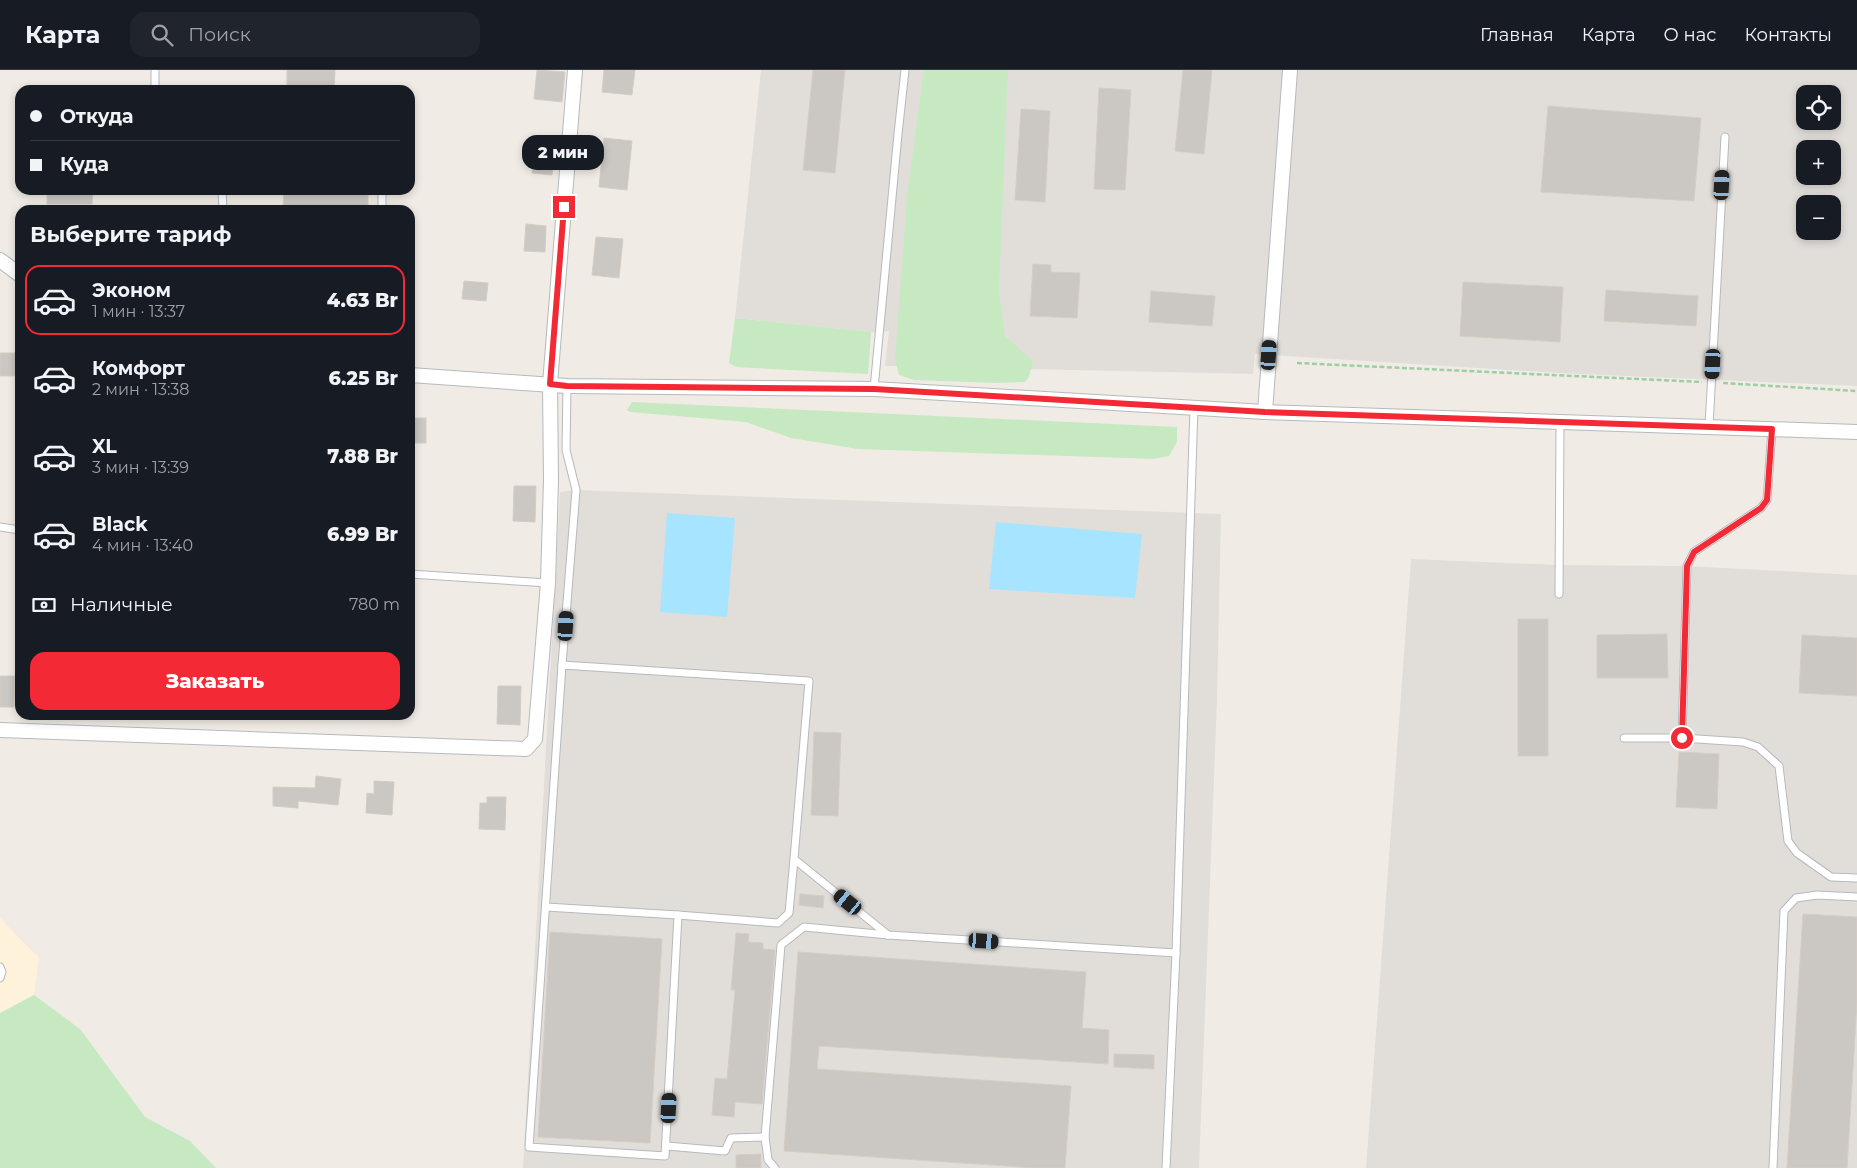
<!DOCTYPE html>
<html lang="ru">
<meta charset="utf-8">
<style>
body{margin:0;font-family:Montserrat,sans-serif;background:#20242c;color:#f1f3f6;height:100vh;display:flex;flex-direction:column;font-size:19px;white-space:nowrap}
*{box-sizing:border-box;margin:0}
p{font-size:16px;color:#9ea1a6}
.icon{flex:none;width:28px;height:28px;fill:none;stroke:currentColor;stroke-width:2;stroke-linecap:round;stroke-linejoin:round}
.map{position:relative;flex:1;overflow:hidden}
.drawer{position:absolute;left:15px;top:135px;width:400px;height:515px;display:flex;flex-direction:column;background:#171b24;border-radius:15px;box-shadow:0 2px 8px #0003}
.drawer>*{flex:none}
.banner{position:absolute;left:15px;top:15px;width:400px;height:110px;border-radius:15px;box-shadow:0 2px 8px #0003;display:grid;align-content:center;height:110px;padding:0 15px;background:#171b24}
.fabs{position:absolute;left:1796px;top:15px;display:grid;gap:10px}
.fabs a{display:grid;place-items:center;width:45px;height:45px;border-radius:10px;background:#171b24;box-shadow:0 2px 8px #0003;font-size:25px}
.end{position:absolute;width:22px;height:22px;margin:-11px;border:6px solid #f32935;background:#fff;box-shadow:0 0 0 2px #fff}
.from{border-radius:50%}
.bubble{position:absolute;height:35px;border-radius:15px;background:#171b24;box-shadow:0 2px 8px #0003;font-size:16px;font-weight:800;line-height:35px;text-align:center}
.car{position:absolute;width:15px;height:30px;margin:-15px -8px;border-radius:6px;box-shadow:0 0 4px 1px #0007;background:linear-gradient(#222 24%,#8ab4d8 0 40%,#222 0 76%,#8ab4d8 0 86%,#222 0)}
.banner b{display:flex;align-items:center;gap:18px;height:48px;font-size:19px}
.banner b+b{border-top:1px solid #363941}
.banner i{width:12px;height:12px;background:#f1f3f6}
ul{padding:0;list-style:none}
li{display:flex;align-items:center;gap:15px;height:70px;margin:0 10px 8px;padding:0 5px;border:2px solid transparent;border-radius:15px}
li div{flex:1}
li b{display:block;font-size:19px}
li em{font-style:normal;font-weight:800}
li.selected{border-color:#f32935}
li>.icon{width:45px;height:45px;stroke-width:1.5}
h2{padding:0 15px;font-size:22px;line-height:60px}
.pay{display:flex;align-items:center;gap:12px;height:55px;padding:0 15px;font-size:19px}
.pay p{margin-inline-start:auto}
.action{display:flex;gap:10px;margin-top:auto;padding:10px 15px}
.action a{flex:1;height:58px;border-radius:15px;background:#f32935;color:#fff;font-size:20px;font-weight:800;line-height:58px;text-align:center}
header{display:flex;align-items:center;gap:30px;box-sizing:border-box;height:70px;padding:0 25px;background:#171b24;border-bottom:1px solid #363941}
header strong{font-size:24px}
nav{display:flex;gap:28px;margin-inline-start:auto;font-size:18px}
.search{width:350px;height:45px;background:#20242c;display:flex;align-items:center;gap:12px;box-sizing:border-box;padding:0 18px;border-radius:15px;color:#9ea1a6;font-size:19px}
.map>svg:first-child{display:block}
.commercial{fill:#fff2db}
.industrial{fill:#e1deda;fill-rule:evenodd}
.green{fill:#c6e9c1}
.water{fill:#a6e4ff}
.building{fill:#cbc7c2;stroke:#d5cdc3}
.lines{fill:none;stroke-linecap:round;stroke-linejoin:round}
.lane-casing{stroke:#b6b9bd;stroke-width:9}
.street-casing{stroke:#b6b9bd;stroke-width:16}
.path{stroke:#9ccfa3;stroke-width:2.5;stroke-dasharray:5 2.5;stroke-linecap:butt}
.lane{stroke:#fff;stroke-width:7}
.street{stroke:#fff;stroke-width:14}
.route{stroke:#f32935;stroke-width:6}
</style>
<header>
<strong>Карта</strong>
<div class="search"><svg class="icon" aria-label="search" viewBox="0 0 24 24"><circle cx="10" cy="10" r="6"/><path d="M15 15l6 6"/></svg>Поиск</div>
<nav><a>Главная</a><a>Карта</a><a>О нас</a><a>Контакты</a></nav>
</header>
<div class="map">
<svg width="1857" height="1098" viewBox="0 0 1857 1098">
<rect width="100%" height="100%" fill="#f0ece5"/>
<polygon class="commercial" points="0,848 39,888 34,925 0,943"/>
<g class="industrial">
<path d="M761 0H1857V316L1558 303 1255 284 1253 304 885 296 889 261 879 263 735 248ZM1805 24H1832V51H1805ZM1805 79H1832V106H1805ZM1805 134H1832V161H1805Z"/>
<polygon points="576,420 1221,444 1217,630 1199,1098 523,1098 560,422"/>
<polygon points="1411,489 1559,495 1687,496 1857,505 1857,1098 1366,1098"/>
</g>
<g class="green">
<polygon points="924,0 1008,0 999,221 1005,266 1033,291 1029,307 1025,312 996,313 914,310 899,305 895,290 907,126"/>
<polygon points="735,248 871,262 868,304 736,297 729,293"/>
<polygon points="632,332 1177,357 1177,372 1169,386 1154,389 858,379 791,368 746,352 630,342 627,340"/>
<polygon points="34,925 80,959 145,1047 190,1071 216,1098 0,1098 0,943"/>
</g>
<g class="water">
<polygon points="667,443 735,448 727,547 660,542"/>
<polygon points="996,452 1142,464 1135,528 989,519"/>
</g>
<g class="building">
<polygon points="287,0 335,0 334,20 287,20"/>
<polygon points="537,0 565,2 562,32 534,29"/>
<polygon points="604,0 635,0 632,25 602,22"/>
<polygon points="813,0 845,0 835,103 803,100"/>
<polygon points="1183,0 1212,0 1204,84 1175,81"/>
<polygon points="1099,18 1131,20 1125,120 1094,119"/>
<polygon points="1548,36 1701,48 1694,131 1541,122"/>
<polygon points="1021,39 1050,41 1045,132 1015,130"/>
<polygon points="604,68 632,71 627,120 599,117"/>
<polygon points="535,71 556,73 552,105 532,103"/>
<polygon points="47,120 93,120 92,134 47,134"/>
<polygon points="284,120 368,122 368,140 283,140"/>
<polygon points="526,154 546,156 545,182 524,181"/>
<polygon points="596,167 623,169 619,208 592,205"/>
<polygon points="1033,194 1051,195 1051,202 1080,203 1077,248 1030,246"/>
<polygon points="464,211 488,213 486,231 462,229"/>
<polygon points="1463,212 1563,217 1560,272 1460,266"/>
<polygon points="1606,220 1698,226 1696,256 1604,251"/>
<polygon points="1151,221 1215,226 1212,256 1149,252"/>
<rect x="0" y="283" width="17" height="23"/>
<rect x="410" y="348" width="16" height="25"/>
<polygon points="514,416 536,416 535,452 513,451"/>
<rect x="1518" y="549" width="30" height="137"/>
<polygon points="1667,564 1668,608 1597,608 1597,565"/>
<polygon points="1802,565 1857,568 1857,626 1799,623"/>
<polygon points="0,606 15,606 14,637 0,637"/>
<polygon points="498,616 521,616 520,655 497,654"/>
<polygon points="814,662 841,663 838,746 811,745"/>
<polygon points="1679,682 1719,684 1717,739 1676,737"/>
<polygon points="316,706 341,709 338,735 298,731 298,738 273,736 273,717 315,718"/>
<polygon points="374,711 394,712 392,745 366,743 367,723 374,724"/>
<polygon points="487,727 506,727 505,760 479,759 480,733 487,733"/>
<polygon points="800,824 824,826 823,838 799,835"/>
<polygon points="1803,844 1857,847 1857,932 1847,1098 1787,1098"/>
<polygon points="550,862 662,869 650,1073 538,1067"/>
<polygon points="736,863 749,864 748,872 763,873 763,879 775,880 762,1034 735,1032 734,1047 712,1045 715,1008 727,1009 735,920 731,920"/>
<polygon points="798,882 1086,902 1082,958 1109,960 1108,994 819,976 817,999 1071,1016 1065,1098 1036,1098 784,1081"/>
<polygon points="1114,984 1154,985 1154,999 1114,997"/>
<polygon points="761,1084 761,1098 736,1098 736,1085"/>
</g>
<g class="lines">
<defs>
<g id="lane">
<polyline points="155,0 155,20"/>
<polyline points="222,120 223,140"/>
<polyline points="382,140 382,120"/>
<polyline points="874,319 898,64 905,0"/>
<polyline points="1709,356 1725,67"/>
<polyline points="0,457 20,460"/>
<polyline points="410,504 548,513"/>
<polyline points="1559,524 1560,353"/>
<polyline points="562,595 576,420 566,380 567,316"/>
<polyline points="1624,668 1682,668 1743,672 1758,677 1779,696 1788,771 1797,783 1831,807 1857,808"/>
<polyline points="1682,668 1687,496 1694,482 1761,438 1767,430 1772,359"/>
<polyline points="546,837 678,845 665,1086 529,1077 562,595 809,611 794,789 888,865"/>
<polyline points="678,845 778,853 789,843 794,789"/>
<polyline points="0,897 2,902 0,908"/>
<polyline points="667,1076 725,1081 731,1068 765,1067"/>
<polyline points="775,1098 768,1090 765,1067 781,875 804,857 888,865 1176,883"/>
<polyline points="1166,1098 1176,883 1194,338"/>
<polyline points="1773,1098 1784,841 1796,828 1817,825 1857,827"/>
</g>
<g id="street">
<polyline points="0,190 20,205"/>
<polyline points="410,305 567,316 874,319 1265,342 1857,362"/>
<polyline points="1265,342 1290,0"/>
<polyline points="0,660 526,679 535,669 548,513 551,410 550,314 575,0"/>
</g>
</defs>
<use href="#lane" class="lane-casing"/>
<use href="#street" class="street-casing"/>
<g class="path">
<polyline points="1297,293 1702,312"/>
<polyline points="1723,313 1857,321"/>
</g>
<use href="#lane" class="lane"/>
<use href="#street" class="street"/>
</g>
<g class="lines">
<polyline class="route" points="564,137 550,314 567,316 874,319 1265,342 1772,359 1767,430 1761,438 1694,482 1687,496 1682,668"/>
</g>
</svg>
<div class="fabs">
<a><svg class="icon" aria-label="locate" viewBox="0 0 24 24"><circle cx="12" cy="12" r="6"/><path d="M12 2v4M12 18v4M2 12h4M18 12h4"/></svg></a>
<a>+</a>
<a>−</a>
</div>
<i class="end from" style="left:1682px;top:668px"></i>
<i class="end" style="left:564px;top:137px"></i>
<div class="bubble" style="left:522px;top:65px;width:82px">2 мин</div>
<i class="car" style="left:1722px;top:115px;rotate:3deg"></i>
<i class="car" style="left:1269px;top:285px;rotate:4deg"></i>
<i class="car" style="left:1713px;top:294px;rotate:183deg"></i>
<i class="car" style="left:566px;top:556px;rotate:4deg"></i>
<i class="car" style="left:848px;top:832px;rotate:309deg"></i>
<i class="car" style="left:984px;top:871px;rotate:94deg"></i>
<i class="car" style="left:669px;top:1038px;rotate:3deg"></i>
<div class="banner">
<b><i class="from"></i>Откуда</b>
<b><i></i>Куда</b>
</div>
<section class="drawer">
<h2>Выберите тариф</h2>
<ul>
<li class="selected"><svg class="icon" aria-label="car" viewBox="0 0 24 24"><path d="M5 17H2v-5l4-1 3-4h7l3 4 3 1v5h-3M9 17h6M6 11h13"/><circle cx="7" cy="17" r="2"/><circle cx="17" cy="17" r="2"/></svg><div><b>Эконом</b><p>1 мин · 13:37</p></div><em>4.63 Br</em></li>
<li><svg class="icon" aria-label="car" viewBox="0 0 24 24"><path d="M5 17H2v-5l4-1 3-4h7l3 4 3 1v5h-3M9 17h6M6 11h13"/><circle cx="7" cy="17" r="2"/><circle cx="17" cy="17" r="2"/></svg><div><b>Комфорт</b><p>2 мин · 13:38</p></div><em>6.25 Br</em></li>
<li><svg class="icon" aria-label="car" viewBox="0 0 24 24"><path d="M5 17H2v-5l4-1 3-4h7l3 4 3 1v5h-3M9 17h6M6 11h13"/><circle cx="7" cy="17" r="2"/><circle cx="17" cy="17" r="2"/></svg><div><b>XL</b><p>3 мин · 13:39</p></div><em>7.88 Br</em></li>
<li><svg class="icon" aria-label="car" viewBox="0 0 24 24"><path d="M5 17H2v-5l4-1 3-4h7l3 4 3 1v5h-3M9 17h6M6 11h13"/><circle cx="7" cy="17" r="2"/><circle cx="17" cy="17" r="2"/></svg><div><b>Black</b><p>4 мин · 13:40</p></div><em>6.99 Br</em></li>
</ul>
<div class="pay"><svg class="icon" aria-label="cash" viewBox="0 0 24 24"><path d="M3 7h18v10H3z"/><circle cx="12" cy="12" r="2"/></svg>Наличные<p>780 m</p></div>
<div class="action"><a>Заказать</a></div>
</section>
</div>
